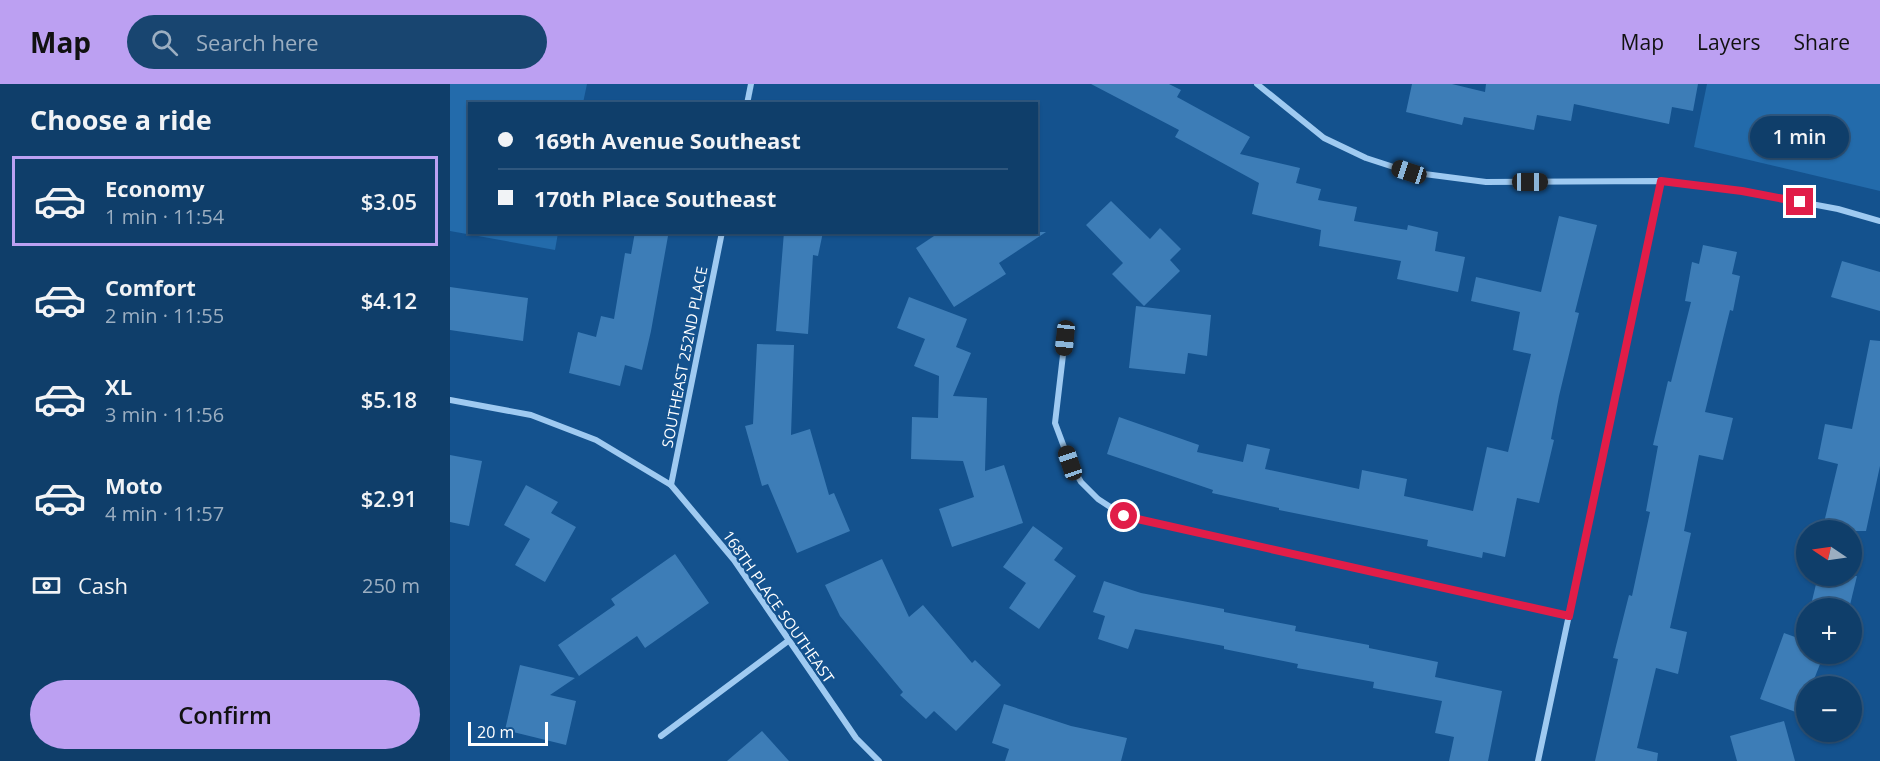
<!DOCTYPE html>
<meta charset="utf-8">
<style>
body{margin:0;font-family:"Open Sans",sans-serif;background:#184570;color:#f1f3f6;height:100vh;display:flex;flex-direction:column;font-size:22px;white-space:nowrap}
*{box-sizing:border-box;margin:0}
p{font-size:20px;color:#9baec1}
.icon{flex:none;width:33px;height:33px;fill:none;stroke:currentColor;stroke-width:2;stroke-linecap:round;stroke-linejoin:round}
.map{position:relative;flex:1;overflow:hidden}
.drawer{display:flex;flex-direction:column;background:#0f3e6a;width:450px}
.drawer>*{flex:none}
.hud{position:absolute;left:18px;top:18px;width:570px;height:132px;border-radius:0px;box-shadow:0 2px 4px #0004,0 0 0 2px #2f577e;display:grid;align-content:center;height:132px;padding:0 30px;background:#0f3e6a}
.needle{width:39px;rotate:283deg}
.tools{position:absolute;left:1346px;top:436px;display:grid;gap:12px}
.tools a{display:grid;place-items:center;width:66px;height:66px;border-radius:50%;background:#0f3e6a;box-shadow:0 2px 4px #0004,0 0 0 2px #2f577e;font-size:30px}
.scale{position:absolute;left:18px;bottom:15px;width:80px;box-sizing:border-box;padding-left:6px;border:3px solid #fff;border-top:0;font-size:16px;line-height:21px;white-space:nowrap;color:#fff;-webkit-text-stroke:4px #14528e;paint-order:stroke}
.end{position:absolute;width:27px;height:27px;margin:-14px;border:8px solid #e11d48;background:#fff;box-shadow:0 0 0 3px #fff}
.from{border-radius:50%}
.bubble{position:absolute;height:42px;border-radius:21px;background:#0f3e6a;box-shadow:0 2px 4px #0004,0 0 0 2px #2f577e;font-size:20px;font-weight:600;line-height:42px;text-align:center}
.car{position:absolute;width:18px;height:36px;margin:-18px -9px;border-radius:8px;box-shadow:0 0 4px 2px #0007;background:linear-gradient(#222 24%,#8ab4d8 0 40%,#222 0 76%,#8ab4d8 0 86%,#222 0)}
.hud b{display:flex;align-items:center;gap:21px;height:57px;font-size:22px}
.hud b+b{border-top:2px solid #2f577e}
.hud i{width:15px;height:15px;background:#f1f3f6}
ul{padding:0;list-style:none}
li{display:flex;align-items:center;gap:18px;height:90px;margin:0 12px 9px;padding:0 18px;border:3px solid transparent;border-radius:0px}
li div{flex:1}
li b{display:block;font-size:22px}
li em{font-style:normal;font-weight:600}
li.current{border-color:#bca0f2}
li>.icon{width:54px;height:54px;stroke-width:1.5}
h2{padding:0 30px;font-size:27px;line-height:72px}
.pay{display:flex;align-items:center;gap:15px;height:66px;padding:0 30px;font-size:22px}
.pay p{margin-inline-start:auto}
.action{display:flex;gap:12px;margin-top:auto;padding:12px 30px}
.action a{flex:1;height:69px;border-radius:36px;background:#bca0f2;color:#111;font-size:24px;font-weight:600;line-height:69px;text-align:center}
header{display:flex;align-items:center;gap:36px;box-sizing:border-box;height:84px;padding:0 30px;background:#bca0f2;color:#111}
header strong{font-size:28px}
nav{display:flex;gap:33px;margin-inline-start:auto;font-size:21px}
.search{width:420px;height:54px;background:#184570;display:flex;align-items:center;gap:15px;box-sizing:border-box;padding:0 21px;border-radius:33px;color:#9baec1;font-size:22px}
main{display:flex;flex:1;min-height:0}
.map>svg:first-child{display:block}
.green{fill:#236bab}
.building{fill:#3d7db7}
.lines{fill:none;stroke-linecap:round;stroke-linejoin:round}
.minor{stroke:#9fcaf1;stroke-width:6}
.route{stroke:#e11d48;stroke-width:8}
.labels{text-anchor:middle;stroke-width:4.5;stroke-linejoin:round;paint-order:stroke}
.street-label{font-size:15px;fill:#fff;stroke:#14528e}
</style>
<header>
<strong>Map</strong>
<div class="search"><svg class="icon" aria-label="search" viewBox="0 0 24 24"><circle cx="10" cy="10" r="6"/><path d="M15 15l6 6"/></svg>Search here</div>
<nav><a>Map</a><a>Layers</a><a>Share</a></nav>
</header>
<main>
<section class="drawer">
<h2>Choose a ride</h2>
<ul>
<li class="current"><svg class="icon" aria-label="car" viewBox="0 0 24 24"><path d="M5 17H2v-5l4-1 3-4h7l3 4 3 1v5h-3M9 17h6M6 11h13"/><circle cx="7" cy="17" r="2"/><circle cx="17" cy="17" r="2"/></svg><div><b>Economy</b><p>1 min · 11:54</p></div><em>$3.05</em></li>
<li><svg class="icon" aria-label="car" viewBox="0 0 24 24"><path d="M5 17H2v-5l4-1 3-4h7l3 4 3 1v5h-3M9 17h6M6 11h13"/><circle cx="7" cy="17" r="2"/><circle cx="17" cy="17" r="2"/></svg><div><b>Comfort</b><p>2 min · 11:55</p></div><em>$4.12</em></li>
<li><svg class="icon" aria-label="car" viewBox="0 0 24 24"><path d="M5 17H2v-5l4-1 3-4h7l3 4 3 1v5h-3M9 17h6M6 11h13"/><circle cx="7" cy="17" r="2"/><circle cx="17" cy="17" r="2"/></svg><div><b>XL</b><p>3 min · 11:56</p></div><em>$5.18</em></li>
<li><svg class="icon" aria-label="car" viewBox="0 0 24 24"><path d="M5 17H2v-5l4-1 3-4h7l3 4 3 1v5h-3M9 17h6M6 11h13"/><circle cx="7" cy="17" r="2"/><circle cx="17" cy="17" r="2"/></svg><div><b>Moto</b><p>4 min · 11:57</p></div><em>$2.91</em></li>
</ul>
<div class="pay"><svg class="icon" aria-label="cash" viewBox="0 0 24 24"><path d="M3 7h18v10H3z"/><circle cx="12" cy="12" r="2"/></svg>Cash<p>250 m</p></div>
<div class="action"><a>Confirm</a></div>
</section>
<div class="map">
<svg width="1430" height="677" viewBox="0 0 1430 677">
<rect width="100%" height="100%" fill="#14528e"/>
<g class="green">
<polygon points="0,0 137,0 133,19 20,20 20,148 108,149 105,166 0,147"/>
<polygon points="1257,0 1430,0 1430,107 1244,63"/>
</g>
<g class="building">
<polygon points="641,0 719,0 731,6 727,13 800,53 790,70 850,84 846,99 871,105 868,116 907,123 904,137 957,146 958,141 988,148 985,167 1015,173 1008,208 947,195 951,177 869,162 871,146 802,130 809,99 725,53 729,46"/>
<polygon points="962,0 1002,0 1035,8 1036,0 1248,0 1243,27 1222,23 1219,40 1124,20 1121,37 1087,31 1084,46 1014,33 1012,41 956,28"/>
<polygon points="661,117 700,155 710,144 731,165 720,176 730,187 694,222 662,190 673,179 636,141"/>
<polygon points="1109,132 1147,141 1125,228 1129,229 1109,312 1101,355 1104,356 1089,419 1067,414 1055,473 1033,468 1032,474 977,462 978,456 829,426 829,424 762,409 763,406 657,370 669,333 749,361 747,368 793,378 797,360 820,365 815,385 909,405 912,386 957,395 954,412 1023,427 1037,363 1058,368 1081,270 1063,266 1070,228 1021,217 1026,193 1091,208"/>
<polygon points="185,148 198,148 218,152 201,247 192,286 175,281 170,302 119,289 128,248 146,253 151,232 164,235 175,169 181,170"/>
<polygon points="334,148 373,148 368,172 363,171 358,250 326,247"/>
<polygon points="490,148 596,148 549,179 556,190 504,223 466,164"/>
<polygon points="1253,161 1287,168 1282,190 1290,192 1283,227 1280,226 1255,328 1283,334 1273,376 1249,371 1234,447 1241,449 1220,544 1237,548 1228,590 1206,584 1187,664 1208,669 1207,677 1145,677 1168,575 1163,574 1179,511 1182,512 1200,428 1196,427 1208,362 1203,361 1218,297 1221,298 1241,218 1235,217 1242,178 1249,180"/>
<polygon points="1392,177 1430,188 1430,227 1381,213"/>
<polygon points="0,203 78,214 73,257 0,246"/>
<polygon points="459,213 517,235 506,263 521,269 503,312 537,314 535,387 554,381 573,439 502,463 489,425 524,413 513,377 461,375 462,333 488,334 489,292 464,282 475,255 447,244"/>
<polygon points="686,222 761,231 757,272 738,269 735,290 679,284"/>
<polygon points="1420,256 1430,257 1430,382 1416,447 1372,447 1388,380 1368,375 1375,340 1402,345"/>
<polygon points="307,260 344,261 341,351 360,345 379,411 384,409 400,447 347,469 318,400 312,402 295,342 303,340"/>
<polygon points="0,371 32,377 19,442 0,438"/>
<polygon points="76,401 108,418 101,429 126,443 95,498 65,481 80,455 54,441"/>
<polygon points="583,442 613,464 604,476 626,492 589,545 559,524 576,499 553,483"/>
<polygon points="225,470 259,519 195,564 187,552 129,592 108,561 165,521 161,515"/>
<polygon points="432,475 459,533 473,521 522,579 525,576 551,601 506,647 484,627 476,635 450,611 453,608 390,532 375,501"/>
<polygon points="1368,492 1407,492 1399,525 1360,525"/>
<polygon points="654,497 691,509 774,525 774,528 846,542 845,547 919,561 919,564 988,578 985,593 1052,607 1038,677 999,677 1004,653 985,649 992,617 923,604 924,598 847,584 848,580 774,565 774,562 685,545 678,565 648,555 655,532 643,528"/>
<polygon points="1334,549 1356,557 1356,570 1374,570 1361,603 1356,603 1356,616 1351,630 1310,615"/>
<polygon points="70,581 125,594 100,611 126,617 116,661 55,646"/>
<polygon points="554,620 621,642 677,654 671,677 555,677 559,665 542,659"/>
<polygon points="1334,637 1345,677 1287,677 1280,652"/>
<polygon points="312,647 339,677 277,677"/>
</g>
<g class="lines">
<g class="minor">
<polyline points="807,0 874,54 916,74 959,88 1036,98 1211,97 1292,107 1388,125 1430,137"/>
<polyline points="297,20 301,0"/>
<polyline points="615,254 605,339 620,379 631,398 648,415 674,432 1119,532"/>
<polyline points="0,316 81,331 146,356 221,401 284,476 406,654 429,677"/>
<polyline points="221,401 272,148"/>
<polyline points="211,652 338,557"/>
<polyline points="1088,677 1211,97"/>
</g>
</g>
<g class="lines">
<polyline class="route" points="674,432 1119,532 1211,97 1292,107 1350,118"/>
</g>
<g class="labels">
<g class="street-label">
<text transform="translate(235 273) rotate(-79)" y="5">SOUTHEAST 252ND PLACE</text>
<text transform="translate(328 523) rotate(55)" y="5">168TH PLACE SOUTHEAST</text>
</g>
</g>
</svg>
<div class="tools">
<a><svg class="needle" viewBox="-14 -14 28 28"><path d="M0-13l5 13h-10z" fill="#e53935"/><path d="M0 13l5-13h-10z" fill="#9baec1"/></svg></a>
<a>+</a>
<a>−</a>
</div>
<div class="scale">20 m</div>
<i class="end from" style="left:674px;top:432px"></i>
<i class="end" style="left:1350px;top:118px"></i>
<div class="bubble" style="left:1300px;top:32px;width:99px">1 min</div>
<i class="car" style="left:959px;top:88px;rotate:288deg"></i>
<i class="car" style="left:1080px;top:98px;rotate:90deg"></i>
<i class="car" style="left:615px;top:254px;rotate:186deg"></i>
<i class="car" style="left:620px;top:379px;rotate:341deg"></i>
<div class="hud">
<b><i class="from"></i>169th Avenue Southeast</b>
<b><i></i>170th Place Southeast</b>
</div>
</div>
</main>
